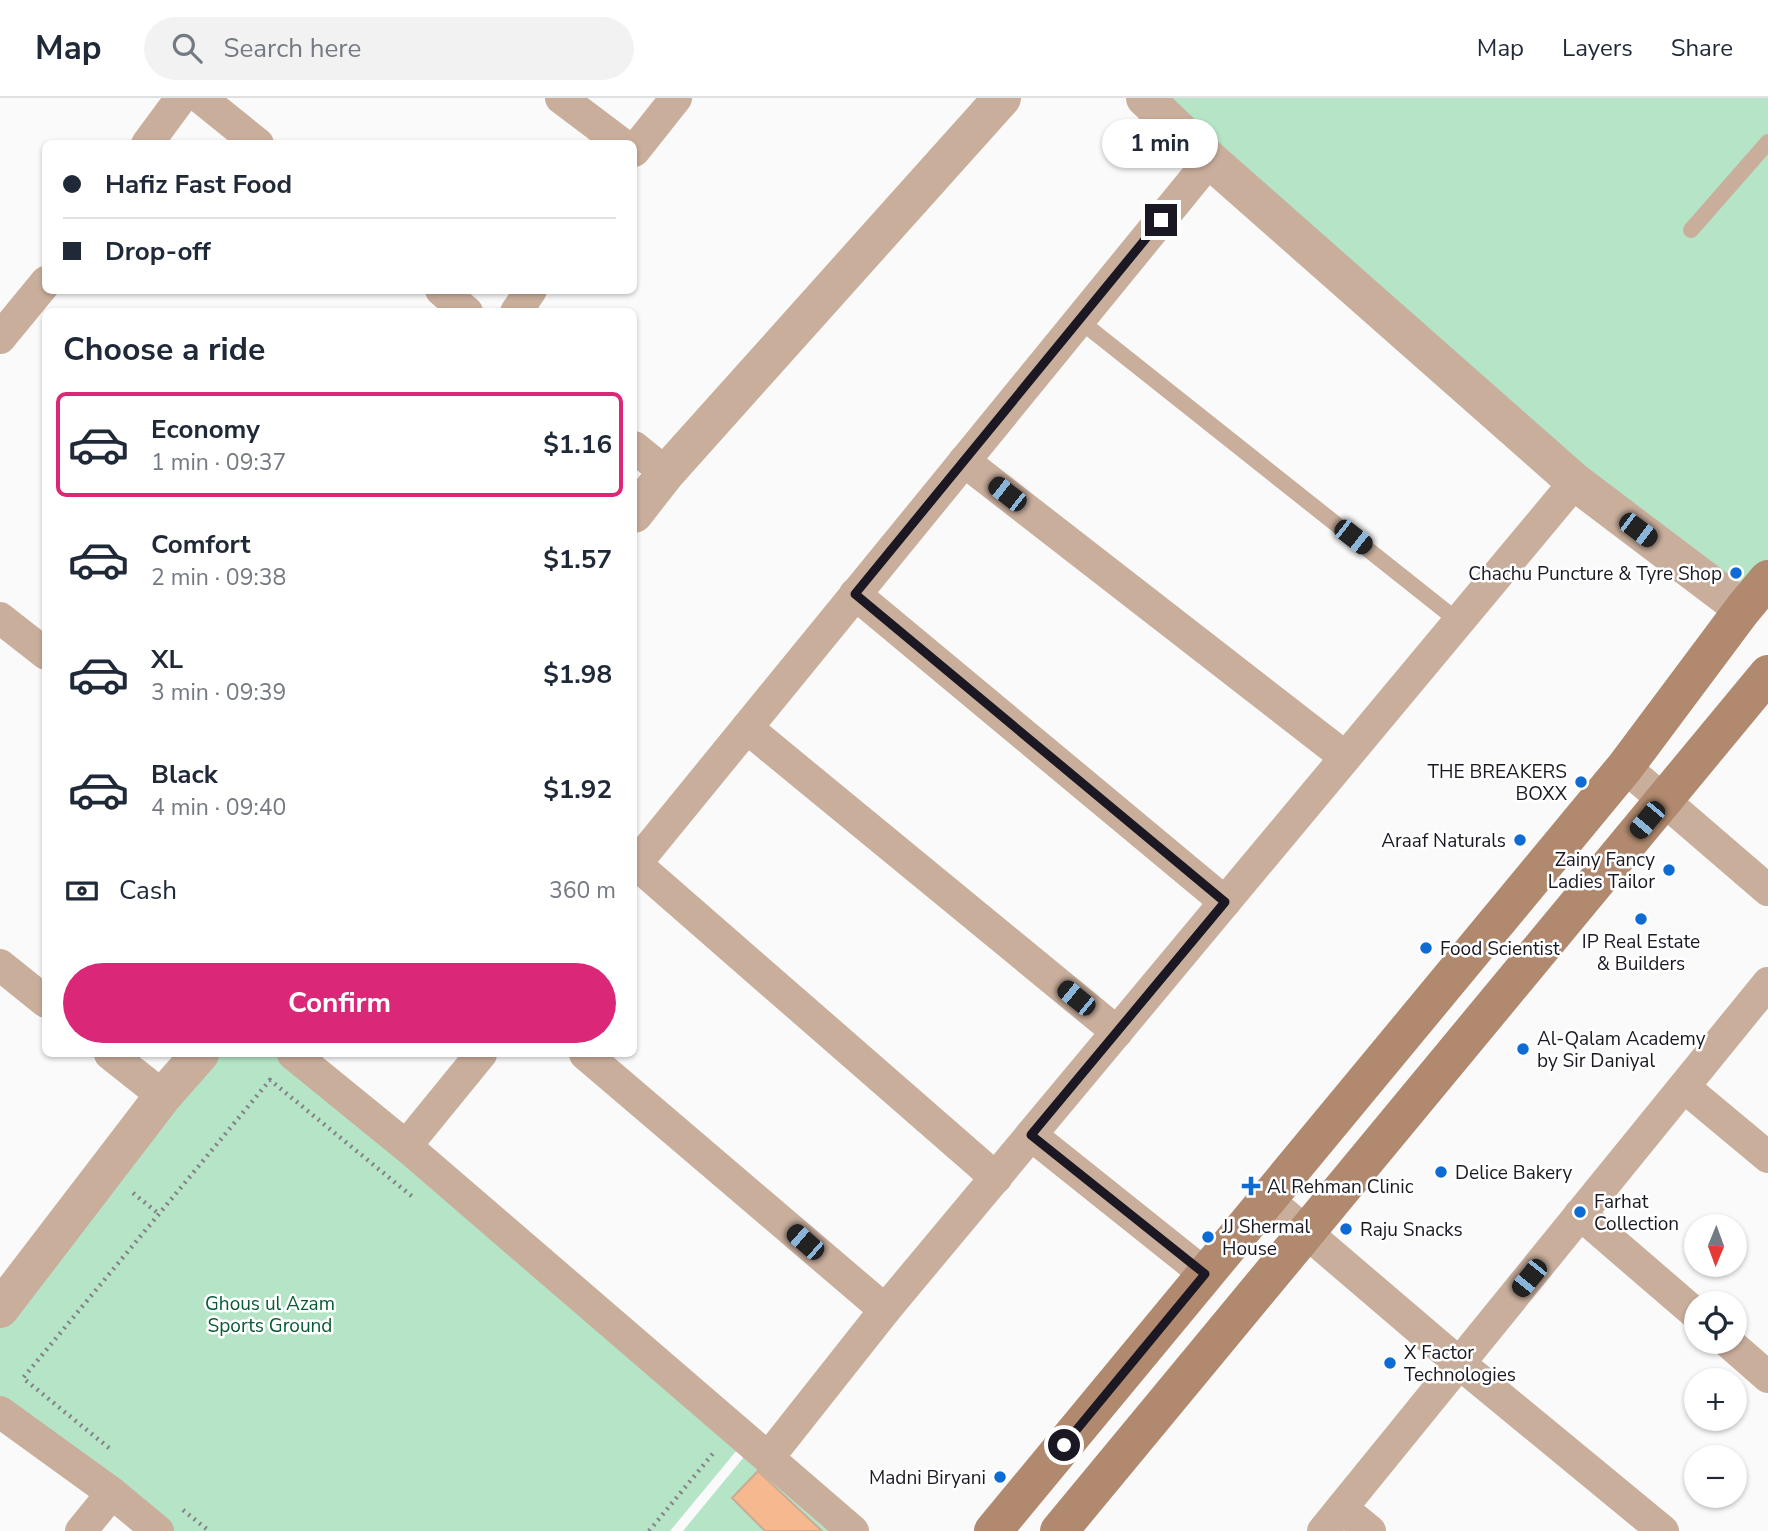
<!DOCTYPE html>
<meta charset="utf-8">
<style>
body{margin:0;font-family:"Nunito Sans",sans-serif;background:#f2f2f3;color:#1f2937;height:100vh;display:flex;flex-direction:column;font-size:26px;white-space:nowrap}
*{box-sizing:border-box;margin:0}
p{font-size:23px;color:#747a83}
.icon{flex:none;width:38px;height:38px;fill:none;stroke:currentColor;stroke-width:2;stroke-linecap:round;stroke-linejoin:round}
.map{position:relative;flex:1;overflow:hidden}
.side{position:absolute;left:42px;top:210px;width:595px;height:749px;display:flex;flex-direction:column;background:#fff;border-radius:10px;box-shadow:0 2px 5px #0004}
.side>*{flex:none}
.top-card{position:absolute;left:42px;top:42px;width:595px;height:154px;border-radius:10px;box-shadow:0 2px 5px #0004;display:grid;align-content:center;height:154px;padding:0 21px;background:#fff}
.needle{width:46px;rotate:181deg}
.buttons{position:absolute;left:1684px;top:1116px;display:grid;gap:14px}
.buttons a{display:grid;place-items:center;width:63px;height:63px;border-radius:50%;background:#fff;box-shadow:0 2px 5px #0004;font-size:35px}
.end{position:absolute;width:32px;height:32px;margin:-16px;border:9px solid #1b1823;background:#fff;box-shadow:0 0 0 4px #fff}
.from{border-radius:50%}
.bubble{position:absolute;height:49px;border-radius:24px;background:#fff;box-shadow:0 2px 5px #0004;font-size:23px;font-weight:700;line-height:49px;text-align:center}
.car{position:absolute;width:21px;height:42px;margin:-21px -10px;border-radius:9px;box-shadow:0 0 5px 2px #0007;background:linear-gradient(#222 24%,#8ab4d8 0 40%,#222 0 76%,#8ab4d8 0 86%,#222 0)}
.top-card b{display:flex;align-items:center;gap:24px;height:66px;font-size:26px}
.top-card b+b{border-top:2px solid #e0e1e3}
.top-card i{width:18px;height:18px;background:#1f2937}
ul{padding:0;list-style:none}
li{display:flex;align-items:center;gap:21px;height:105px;margin:0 14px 10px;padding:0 7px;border:4px solid transparent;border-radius:10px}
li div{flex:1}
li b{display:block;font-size:26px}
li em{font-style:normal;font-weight:700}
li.current{border-color:#db2777}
li>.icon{width:63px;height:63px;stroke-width:1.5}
h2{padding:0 21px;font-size:32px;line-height:84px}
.pay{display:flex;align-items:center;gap:18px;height:77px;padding:0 21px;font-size:26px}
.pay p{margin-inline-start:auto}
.button{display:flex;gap:14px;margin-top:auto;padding:14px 21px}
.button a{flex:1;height:80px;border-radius:42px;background:#db2777;color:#fff;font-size:28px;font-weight:700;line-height:80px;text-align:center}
header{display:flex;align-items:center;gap:42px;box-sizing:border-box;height:98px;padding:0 35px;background:#fff;border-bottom:2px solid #e0e1e3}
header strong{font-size:33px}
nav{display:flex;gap:38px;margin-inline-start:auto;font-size:24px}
.search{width:490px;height:63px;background:#f2f2f3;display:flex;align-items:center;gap:18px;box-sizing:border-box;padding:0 24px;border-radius:38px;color:#747a83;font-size:26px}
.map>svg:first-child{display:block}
.green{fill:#b5e4c6}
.building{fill:#f6b88f;stroke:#c9aa96;stroke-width:2}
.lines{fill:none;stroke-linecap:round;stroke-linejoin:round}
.path{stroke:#848288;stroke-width:4.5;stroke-dasharray:2 5;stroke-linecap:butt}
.service{stroke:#c9ae9c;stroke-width:16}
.minor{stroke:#c9ae9c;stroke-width:32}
.tertiary{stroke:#c9ae9c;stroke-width:38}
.secondary{stroke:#b0896e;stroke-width:38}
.route{stroke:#1b1823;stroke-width:9}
.poi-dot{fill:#0f6bd4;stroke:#fff;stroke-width:2.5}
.labels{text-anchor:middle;stroke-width:5;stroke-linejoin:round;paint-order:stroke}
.poi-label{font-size:19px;fill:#1b1823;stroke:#fff;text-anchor:start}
.park-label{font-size:19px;fill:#085a35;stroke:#fff}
</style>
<header>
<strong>Map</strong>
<div class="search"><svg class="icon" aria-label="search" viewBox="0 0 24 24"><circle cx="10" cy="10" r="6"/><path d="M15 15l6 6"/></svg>Search here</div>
<nav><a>Map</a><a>Layers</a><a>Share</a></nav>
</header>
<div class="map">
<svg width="1768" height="1433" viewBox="0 0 1768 1433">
<rect width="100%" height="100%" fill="#fafafa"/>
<g class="green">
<polygon points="1143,0 1768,0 1768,496 1751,516"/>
<polygon points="200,956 293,956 747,1340 670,1433 158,1433 0,1312 0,1207"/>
<polygon points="753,1348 853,1433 683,1433"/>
</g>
<polygon class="building" points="758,1373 822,1433 765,1433 732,1400"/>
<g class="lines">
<g class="path">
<polyline points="133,1095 159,1116"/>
<polyline points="109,1350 23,1280 270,982 414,1100"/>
<polyline points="183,1412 209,1433"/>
<polyline points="649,1433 715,1353"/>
</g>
<g class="service">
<polyline points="1691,132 1768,44"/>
<polyline points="1079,222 1458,523"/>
</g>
<g class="minor">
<polyline points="201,0 258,46"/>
<polyline points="561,0 622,46"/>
<polyline points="147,46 181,0"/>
<polyline points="634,53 676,0"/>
<polyline points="441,192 467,214"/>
<polyline points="516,214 531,192"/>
<polyline points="0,240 46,184"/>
<polyline points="634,349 666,375"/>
<polyline points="964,363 1345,659"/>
<polyline points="855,496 1225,804"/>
<polyline points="0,520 46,556"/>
<polyline points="747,630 1117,934"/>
<polyline points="1625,669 1768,792"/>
<polyline points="636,766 996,1080"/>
<polyline points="634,768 1210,62"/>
<polyline points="0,867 46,904"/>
<polyline points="110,956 163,998"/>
<polyline points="293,956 406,1048 853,1433"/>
<polyline points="585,956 885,1212"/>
<polyline points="1684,989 1768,1059"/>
<polyline points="1031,1037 1205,1176"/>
<polyline points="406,1048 481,956"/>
<polyline points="1267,1101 1459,1265 1663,1433"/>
<polyline points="1580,1116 1696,1216"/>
<polyline points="1728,1244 1768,1279"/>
<polyline points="0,1314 112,1395 158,1433"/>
<polyline points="768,1360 885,1212 1575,384"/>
<polyline points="1342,1410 1370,1433"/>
<polyline points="81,1433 112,1395"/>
<polyline points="1323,1433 1768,885"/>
</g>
<g class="tertiary">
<polyline points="1145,0 1210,62 1575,384 1743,511"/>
<polyline points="634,416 666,375 1002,0"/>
<polyline points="0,1211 163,998 200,956"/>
</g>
<g class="secondary">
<polyline points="993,1433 1625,669 1743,511 1768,481"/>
<polyline points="1059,1433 1768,576"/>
</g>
</g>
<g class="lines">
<polyline class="route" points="1064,1347 1205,1176 1031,1037 1225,804 855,496 1161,122"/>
</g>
<g class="poi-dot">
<circle cx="1736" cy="475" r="7"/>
<circle cx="1581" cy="684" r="7"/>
<circle cx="1520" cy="742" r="7"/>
<circle cx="1669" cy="772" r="7"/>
<circle cx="1641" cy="821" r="7"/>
<circle cx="1426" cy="850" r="7"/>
<circle cx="1523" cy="951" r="7"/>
<circle cx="1441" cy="1074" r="7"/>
<path d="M1247.5 1077.5h7v7h7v7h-7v7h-7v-7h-7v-7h7z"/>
<circle cx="1580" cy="1114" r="7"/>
<circle cx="1346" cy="1131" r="7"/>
<circle cx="1208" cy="1139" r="7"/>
<circle cx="1390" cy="1265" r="7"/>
<circle cx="1000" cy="1379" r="7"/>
</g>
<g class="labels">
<g class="poi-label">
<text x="1722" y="482" text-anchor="end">Chachu Puncture &amp; Tyre Shop</text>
<text x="1567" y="680" text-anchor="end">THE BREAKERS<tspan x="1567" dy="22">BOXX</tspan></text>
<text x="1506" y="749" text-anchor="end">Araaf Naturals</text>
<text x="1655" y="768" text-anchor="end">Zainy Fancy<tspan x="1655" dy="22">Ladies Tailor</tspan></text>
<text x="1641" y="850" text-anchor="middle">IP Real Estate<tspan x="1641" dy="22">&amp; Builders</tspan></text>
<text x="1440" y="857">Food Scientist</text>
<text x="1537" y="947">Al-Qalam Academy<tspan x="1537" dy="22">by Sir Daniyal</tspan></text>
<text x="1455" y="1081">Delice Bakery</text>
<text x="1267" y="1095">Al Rehman Clinic</text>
<text x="1594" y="1110">Farhat<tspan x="1594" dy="22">Collection</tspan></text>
<text x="1222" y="1135">JJ Shermal<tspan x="1222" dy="22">House</tspan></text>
<text x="1360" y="1138">Raju Snacks</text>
<text x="1404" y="1261">X Factor<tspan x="1404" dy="22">Technologies</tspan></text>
<text x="986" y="1386" text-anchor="end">Madni Biryani</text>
</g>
<g class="park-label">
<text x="270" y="1212">Ghous ul Azam<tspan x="270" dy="22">Sports Ground</tspan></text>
</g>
</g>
</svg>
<div class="buttons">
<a><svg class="needle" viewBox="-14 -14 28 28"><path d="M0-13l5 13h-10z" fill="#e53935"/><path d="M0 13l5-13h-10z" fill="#747a83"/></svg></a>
<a><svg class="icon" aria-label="locate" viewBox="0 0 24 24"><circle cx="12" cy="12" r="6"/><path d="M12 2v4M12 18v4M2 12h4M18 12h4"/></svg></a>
<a>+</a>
<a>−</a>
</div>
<i class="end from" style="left:1064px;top:1347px"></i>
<i class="end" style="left:1161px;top:122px"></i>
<div class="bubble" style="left:1102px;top:21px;width:116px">1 min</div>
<i class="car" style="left:1007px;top:396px;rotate:308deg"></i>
<i class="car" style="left:1638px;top:432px;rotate:127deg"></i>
<i class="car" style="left:1353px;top:439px;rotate:128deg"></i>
<i class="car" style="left:1647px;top:722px;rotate:220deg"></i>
<i class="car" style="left:1076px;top:900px;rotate:309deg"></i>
<i class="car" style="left:805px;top:1144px;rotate:311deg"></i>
<i class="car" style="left:1529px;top:1180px;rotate:219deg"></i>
<div class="top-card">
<b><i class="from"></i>Hafiz Fast Food</b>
<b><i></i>Drop-off</b>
</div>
<section class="side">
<h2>Choose a ride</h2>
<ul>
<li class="current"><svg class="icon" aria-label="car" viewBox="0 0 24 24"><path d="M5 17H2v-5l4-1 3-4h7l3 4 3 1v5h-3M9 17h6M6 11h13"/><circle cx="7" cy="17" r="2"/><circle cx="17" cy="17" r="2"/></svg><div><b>Economy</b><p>1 min · 09:37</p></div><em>$1.16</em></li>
<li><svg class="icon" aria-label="car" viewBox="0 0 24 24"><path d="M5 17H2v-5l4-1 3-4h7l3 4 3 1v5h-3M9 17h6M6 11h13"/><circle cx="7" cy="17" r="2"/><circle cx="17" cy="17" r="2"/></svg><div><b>Comfort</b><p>2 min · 09:38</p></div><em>$1.57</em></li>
<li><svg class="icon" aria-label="car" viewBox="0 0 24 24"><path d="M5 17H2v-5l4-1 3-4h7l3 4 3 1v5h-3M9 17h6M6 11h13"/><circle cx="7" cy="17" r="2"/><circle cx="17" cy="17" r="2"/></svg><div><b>XL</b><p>3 min · 09:39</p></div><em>$1.98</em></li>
<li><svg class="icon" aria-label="car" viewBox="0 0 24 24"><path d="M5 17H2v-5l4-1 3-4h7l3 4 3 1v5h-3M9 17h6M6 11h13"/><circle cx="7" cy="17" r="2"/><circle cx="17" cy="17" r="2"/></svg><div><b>Black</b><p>4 min · 09:40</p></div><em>$1.92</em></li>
</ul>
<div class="pay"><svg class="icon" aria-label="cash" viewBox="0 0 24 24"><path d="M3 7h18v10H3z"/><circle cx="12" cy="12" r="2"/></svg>Cash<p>360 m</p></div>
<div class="button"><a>Confirm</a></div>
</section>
</div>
